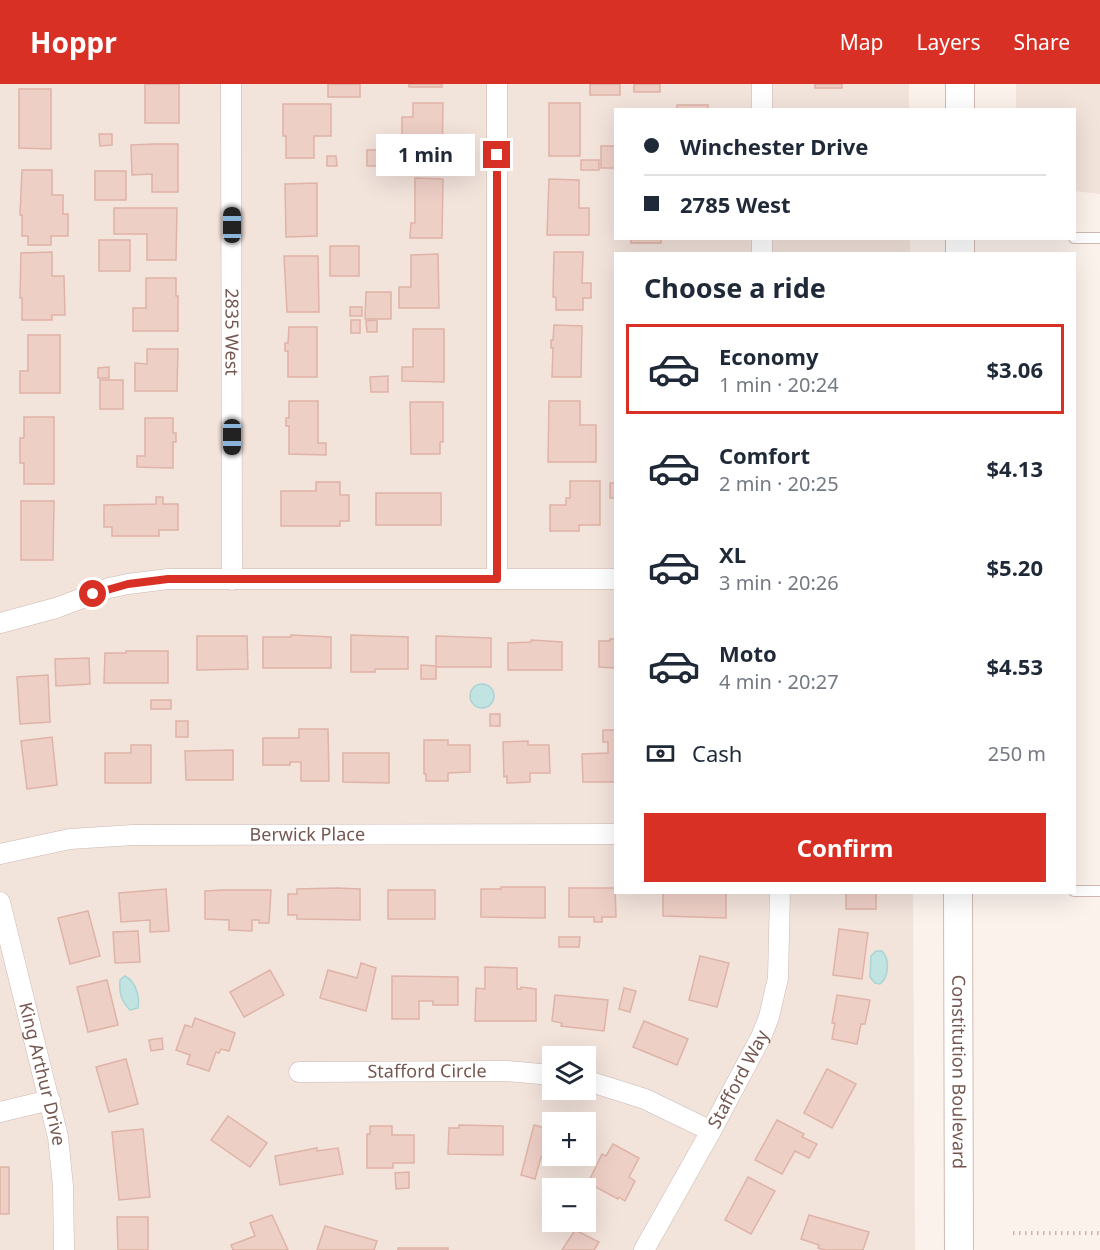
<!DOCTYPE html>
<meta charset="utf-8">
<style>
body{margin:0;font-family:"Noto Sans",sans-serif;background:#f2f2f3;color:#1f2937;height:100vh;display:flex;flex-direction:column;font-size:22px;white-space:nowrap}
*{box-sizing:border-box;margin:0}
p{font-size:20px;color:#747a83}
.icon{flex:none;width:33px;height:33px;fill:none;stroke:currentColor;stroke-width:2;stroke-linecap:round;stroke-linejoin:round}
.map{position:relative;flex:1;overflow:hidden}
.panel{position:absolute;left:614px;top:168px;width:462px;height:642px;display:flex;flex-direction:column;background:#fff;border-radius:0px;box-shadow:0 6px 24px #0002}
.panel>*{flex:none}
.guide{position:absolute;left:614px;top:24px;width:462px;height:132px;border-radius:0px;box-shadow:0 6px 24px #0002;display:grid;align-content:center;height:132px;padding:0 30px;background:#fff}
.buttons{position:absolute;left:542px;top:962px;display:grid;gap:12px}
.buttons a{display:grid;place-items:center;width:54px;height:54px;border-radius:0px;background:#fff;box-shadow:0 6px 24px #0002;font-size:30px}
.end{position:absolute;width:27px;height:27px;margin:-14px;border:8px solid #d93025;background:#fff;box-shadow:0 0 0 3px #fff}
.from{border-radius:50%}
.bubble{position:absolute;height:42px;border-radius:0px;background:#fff;box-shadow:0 6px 24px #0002;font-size:20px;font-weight:700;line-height:42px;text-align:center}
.car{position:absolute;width:18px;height:36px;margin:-18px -9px;border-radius:8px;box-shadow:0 0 4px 2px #0007;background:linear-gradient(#222 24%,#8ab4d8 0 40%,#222 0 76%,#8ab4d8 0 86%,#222 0)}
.guide b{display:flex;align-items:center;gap:21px;height:57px;font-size:22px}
.guide b+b{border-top:2px solid #e0e1e3}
.guide i{width:15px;height:15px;background:#1f2937}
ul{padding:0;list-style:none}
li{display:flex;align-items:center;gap:18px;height:90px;margin:0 12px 9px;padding:0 18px;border:3px solid transparent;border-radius:0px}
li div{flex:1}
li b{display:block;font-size:22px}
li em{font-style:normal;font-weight:700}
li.current{border-color:#d93025}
li>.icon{width:54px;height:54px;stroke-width:1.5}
h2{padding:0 30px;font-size:27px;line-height:72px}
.pay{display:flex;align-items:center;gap:15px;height:66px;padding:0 30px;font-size:22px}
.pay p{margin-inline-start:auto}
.primary-button{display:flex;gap:12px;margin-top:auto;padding:12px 30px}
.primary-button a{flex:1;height:69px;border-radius:0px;background:#d93025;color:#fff;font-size:24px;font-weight:700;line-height:69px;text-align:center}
header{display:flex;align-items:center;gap:36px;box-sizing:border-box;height:84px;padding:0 30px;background:#d93025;color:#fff}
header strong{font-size:28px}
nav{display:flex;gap:33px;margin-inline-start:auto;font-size:21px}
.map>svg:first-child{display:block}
.residential{fill:#f2e3db;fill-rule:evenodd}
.water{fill:#c1e4e3;stroke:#a8d4d4;stroke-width:1.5}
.building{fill:#eecfc6;stroke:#dfb3a7;stroke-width:1.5}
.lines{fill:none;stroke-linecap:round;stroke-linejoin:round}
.lane-casing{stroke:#cdb9b2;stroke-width:12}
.street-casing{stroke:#cdb9b2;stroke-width:21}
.secondary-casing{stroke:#d2bbb2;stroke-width:30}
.path{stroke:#d4b2a8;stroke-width:4;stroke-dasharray:1.5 4.5;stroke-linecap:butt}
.lane{stroke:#fff;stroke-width:10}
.street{stroke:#fff;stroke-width:20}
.secondary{stroke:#fff;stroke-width:28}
.route{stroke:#d93025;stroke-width:8}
.labels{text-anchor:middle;stroke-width:4.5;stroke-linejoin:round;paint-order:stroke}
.street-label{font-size:18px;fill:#755750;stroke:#fef7f2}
</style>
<header>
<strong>Hoppr</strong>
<nav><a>Map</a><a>Layers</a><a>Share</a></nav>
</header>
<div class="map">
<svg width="1100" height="1166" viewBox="0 0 1100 1166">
<rect width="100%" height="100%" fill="#fbf2ec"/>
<g class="residential">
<path d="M0 0H909V25L615 26V154L910 155V169L615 170V808L913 809 915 1166H0ZM552 972H585V1005H552ZM552 1038H585V1071H552ZM552 1104H585V1137H552Z"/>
<polygon points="1016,0 1100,0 1100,110 1074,107 1074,26 1016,25"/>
</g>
<g class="water">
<circle cx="482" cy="612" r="12"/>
<path d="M876 867H882C890 875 889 893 880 900L875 899 870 893 871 872Z"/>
<path d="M125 892C136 898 140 912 138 924L130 926C121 917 119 908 120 896Z"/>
</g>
<g class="building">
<rect x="145" y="0" width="34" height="39"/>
<rect x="328" y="0" width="32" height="13"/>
<rect x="409" y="0" width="33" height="3"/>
<rect x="590" y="0" width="30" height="11"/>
<rect x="634" y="0" width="26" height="8"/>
<rect x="815" y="0" width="27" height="4"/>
<polygon points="19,5 51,5 51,65 19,64"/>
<polygon points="413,19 443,19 442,77 414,77 414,66 439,66 439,59 413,59 413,55 402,55 402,33 413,33"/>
<rect x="549" y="19" width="31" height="53"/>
<polygon points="283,20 331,20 331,52 314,52 314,74 286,74 286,52 283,52"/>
<rect x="677" y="21" width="31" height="5"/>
<polygon points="99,50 112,50 112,61 100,62"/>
<polygon points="154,60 178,60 178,108 152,108 152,90 132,91 131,61"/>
<rect x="380" y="61" width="24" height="23"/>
<rect x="601" y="62" width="14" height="22"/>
<rect x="367" y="66" width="10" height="16"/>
<polygon points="327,72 336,72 337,82 327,82"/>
<rect x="581" y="76" width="18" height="10"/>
<polygon points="22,86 52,86 52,111 63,111 63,130 68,130 68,152 51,152 51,161 28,161 28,152 22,152 22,131 20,131"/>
<rect x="95" y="87" width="31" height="29"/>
<polygon points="415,94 443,95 442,154 410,154 411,139 415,139"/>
<polygon points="549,95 579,96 579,124 589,124 589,151 547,151"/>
<polygon points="317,99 317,152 286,153 285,100"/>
<polygon points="114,124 177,124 176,176 147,176 147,150 114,150"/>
<rect x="631" y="154" width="30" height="5"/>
<rect x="99" y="156" width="31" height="31"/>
<rect x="330" y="162" width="29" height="30"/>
<polygon points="52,168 52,192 64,192 65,231 52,231 52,236 22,236 22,214 20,214 21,169"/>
<polygon points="554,168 583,168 582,199 591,199 591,214 583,214 583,226 556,226 556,213 553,213"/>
<polygon points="438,170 439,224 399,224 399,203 411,203 411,171"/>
<polygon points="284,172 318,172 319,228 287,228"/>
<polygon points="146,194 176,194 176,212 178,212 178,247 133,247 133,224 146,224"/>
<polygon points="366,208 391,208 391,235 365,235"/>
<rect x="350" y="223" width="12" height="9"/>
<rect x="351" y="236" width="9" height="13"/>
<polygon points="377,236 377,248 367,248 366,237"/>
<polygon points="554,241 582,242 581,293 552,293 553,264 551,264 551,256 553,256"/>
<polygon points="289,243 317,243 317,293 288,293 288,267 285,267 285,259 288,259"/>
<polygon points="413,245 444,245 444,298 402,297 402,283 413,283"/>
<polygon points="28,251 60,251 60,309 20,309 20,287 28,287"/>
<polygon points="147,265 178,265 177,307 135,307 135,279 147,280"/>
<polygon points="109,283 109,294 98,294 98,284"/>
<polygon points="388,292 388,308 371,308 370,293"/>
<rect x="100" y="296" width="23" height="29"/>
<polygon points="289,317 318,317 318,359 326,359 326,371 289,370 289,342 286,342 286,334 289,334"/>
<polygon points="549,317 580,317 580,341 596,341 596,378 548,378"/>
<polygon points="410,318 443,318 443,358 440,358 440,370 411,370"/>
<polygon points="24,333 54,333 54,400 24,400 24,379 20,379 20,354 24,354"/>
<polygon points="145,334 173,334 173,349 176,349 176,358 173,358 173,384 137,383 137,372 145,372"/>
<polygon points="570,397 600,397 600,441 579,441 579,447 550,447 550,421 566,421 566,414 570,414"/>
<polygon points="316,398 340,398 340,411 349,411 349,437 340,437 340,442 281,442 281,407 316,407"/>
<rect x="610" y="399" width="5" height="15"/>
<rect x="376" y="409" width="65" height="32"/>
<polygon points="156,413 163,413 163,420 178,420 178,446 159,446 159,452 112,452 112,443 104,443 104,421 156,420"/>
<polygon points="21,417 54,417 53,476 21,476"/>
<polygon points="291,551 331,553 331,584 263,584 263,553 291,553"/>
<polygon points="351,551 408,553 408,585 375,585 375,588 351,588"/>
<polygon points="197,552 247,552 248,585 197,586"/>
<polygon points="436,552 491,554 491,583 436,583"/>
<polygon points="610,555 615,555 615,584 599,583 599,557 610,557"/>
<polygon points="531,556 562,558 562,586 508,586 508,559 531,558"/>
<polygon points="126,567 168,567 168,599 104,599 105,569 126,569"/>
<polygon points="89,574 90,600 56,602 55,575"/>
<polygon points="421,581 436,582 436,595 421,595"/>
<polygon points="48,591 50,638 20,640 17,593"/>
<rect x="151" y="616" width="20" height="9"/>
<rect x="490" y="630" width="10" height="12"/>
<rect x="176" y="637" width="12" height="16"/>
<polygon points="299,645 328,645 329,697 301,697 301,678 290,678 290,681 263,681 263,654 299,654"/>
<polygon points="603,646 615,646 615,698 583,698 582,670 608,669 608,658 603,658"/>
<polygon points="52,653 57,701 27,705 21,657"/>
<polygon points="424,656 448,656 448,661 470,661 470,688 448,689 448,697 426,697 426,690 424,690"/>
<polygon points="528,657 528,661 549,661 550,689 530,689 530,698 507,699 507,692 504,693 503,658"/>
<polygon points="131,661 151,661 151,699 105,699 105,669 131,669"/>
<polygon points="233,666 233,696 186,696 185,667"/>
<polygon points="343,669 389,669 389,699 343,698"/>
<polygon points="501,803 545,803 545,834 481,833 481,805 501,805"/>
<polygon points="337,804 360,805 360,836 297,835 297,831 288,831 288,810 297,810 297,805"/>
<polygon points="569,804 615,804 616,833 602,833 602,838 594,838 594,833 569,833"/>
<polygon points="166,805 169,847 150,848 150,836 121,838 119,809"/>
<polygon points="224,806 271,806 269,839 259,839 259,836 252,836 252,847 229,846 229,836 205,835 205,807"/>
<rect x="388" y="806" width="47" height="29"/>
<polygon points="663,808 726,808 726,834 663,832"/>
<rect x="846" y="808" width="30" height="17"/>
<polygon points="88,827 100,872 70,880 58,834"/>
<polygon points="839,845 868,849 862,895 833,891"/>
<polygon points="138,847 140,878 115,879 113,848"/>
<polygon points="559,853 580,853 579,863 559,863"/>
<polygon points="700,872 729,879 717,923 689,916"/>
<polygon points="361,879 376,884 366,927 320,914 328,886 357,894"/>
<polygon points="485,883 517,884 517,905 521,905 521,903 536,905 536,937 475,937 476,904 485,905"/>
<polygon points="270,886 284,911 244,933 230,908"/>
<polygon points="392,892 458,893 458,921 433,921 433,917 419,917 419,935 392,935"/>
<polygon points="107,896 118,941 88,948 77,903"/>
<polygon points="624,904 636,907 630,928 619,925"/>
<polygon points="555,911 608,916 604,947 561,942 562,939 552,937"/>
<polygon points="837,911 870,916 865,940 861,940 857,960 832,955 835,939 832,939"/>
<polygon points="195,934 235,949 229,967 221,965 219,969 216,968 209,987 187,980 190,971 176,966 185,941 192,943"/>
<polygon points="644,937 688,955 677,981 633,963"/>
<polygon points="162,954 163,965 151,967 149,956"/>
<polygon points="126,975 138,1020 109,1028 96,983"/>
<polygon points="827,985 856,1000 832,1044 804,1029"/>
<polygon points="228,1032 267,1059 250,1083 211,1056"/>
<polygon points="777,1036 804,1050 802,1053 817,1060 809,1074 795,1067 782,1090 755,1076"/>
<polygon points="459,1041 503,1042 503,1071 448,1070 449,1044 459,1044"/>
<polygon points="534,1041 552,1046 552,1071 574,1071 572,1081 541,1073 535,1095 521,1091"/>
<polygon points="370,1042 392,1042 392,1051 414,1051 414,1079 393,1079 393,1084 367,1084 367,1050 370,1050"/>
<polygon points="143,1045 150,1113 119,1116 112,1048"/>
<polygon points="613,1060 639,1074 629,1093 635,1097 625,1117 619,1113 618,1115 588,1099 602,1070 606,1072"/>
<polygon points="317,1064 317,1067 338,1064 343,1090 280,1101 275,1072"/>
<rect x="0" y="1083" width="9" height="47"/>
<polygon points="409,1088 409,1104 396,1105 395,1089"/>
<polygon points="748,1093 775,1107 751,1150 725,1136"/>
<polygon points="272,1131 288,1166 233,1166 231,1161 255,1152 250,1139"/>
<polygon points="809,1131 869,1148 863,1166 825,1166 818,1164 819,1161 801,1155"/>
<polygon points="117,1133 148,1133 148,1166 118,1166"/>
<polygon points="325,1142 377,1157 374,1166 317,1166"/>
<polygon points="575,1146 599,1158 594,1166 562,1166"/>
<rect x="398" y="1164" width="50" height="2"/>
</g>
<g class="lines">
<defs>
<g id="lane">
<polyline points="1074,154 1100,154"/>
<polyline points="1074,807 1100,807"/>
</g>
<g id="street">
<path id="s1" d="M231 0 232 496"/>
<polyline points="497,0 497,495"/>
<polyline points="762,0 762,26"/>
<polyline points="762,154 762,170"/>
<polyline points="0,539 56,524 109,504 128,500 168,495 615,495"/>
<path id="s2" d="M0 770 70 755 133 751 615 750"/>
<path id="s3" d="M0 818 58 1053 63 1102 64 1166"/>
<path id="s4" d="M299 988 507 987 552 991"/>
<polyline points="585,996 645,1015 711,1047"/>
<polyline points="0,1028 50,1016"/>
<path id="s5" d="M644 1166 711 1047 761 953 769 933 778 894 780 808"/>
</g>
<g id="secondary">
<polyline points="960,26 960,0"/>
<polyline points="960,170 960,154"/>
<path id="s6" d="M958 808 959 1166"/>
</g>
</defs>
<use href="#lane" class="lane-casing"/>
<use href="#street" class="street-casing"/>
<use href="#secondary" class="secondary-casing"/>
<polyline class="path" points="1013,1149 1100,1149"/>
<use href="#lane" class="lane"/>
<use href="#street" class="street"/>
<use href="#secondary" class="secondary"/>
</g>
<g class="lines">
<polyline class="route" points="93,510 128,500 168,495 497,495 497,71"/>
</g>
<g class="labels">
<g class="street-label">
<text dy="6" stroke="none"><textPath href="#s1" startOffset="248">2835 West</textPath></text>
<text dy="6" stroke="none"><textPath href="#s2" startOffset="309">Berwick Place</textPath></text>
<text dy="6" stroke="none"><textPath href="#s4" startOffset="128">Stafford Circle</textPath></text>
<text dy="6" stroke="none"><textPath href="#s6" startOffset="180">Constitution Boulevard</textPath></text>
<text dy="6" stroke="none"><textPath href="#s3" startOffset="177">King Arthur Drive</textPath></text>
<text dy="6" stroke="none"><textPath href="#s5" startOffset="195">Stafford Way</textPath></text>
</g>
</g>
</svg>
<div class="buttons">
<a><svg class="icon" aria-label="layers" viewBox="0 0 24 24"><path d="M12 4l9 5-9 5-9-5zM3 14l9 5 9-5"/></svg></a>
<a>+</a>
<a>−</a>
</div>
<i class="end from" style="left:93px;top:510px"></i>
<i class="end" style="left:497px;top:71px"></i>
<div class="bubble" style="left:376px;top:50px;width:99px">1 min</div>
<i class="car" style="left:232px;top:141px;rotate:0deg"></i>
<i class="car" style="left:232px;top:353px;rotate:180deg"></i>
<div class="guide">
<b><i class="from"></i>Winchester Drive</b>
<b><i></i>2785 West</b>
</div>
<section class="panel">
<h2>Choose a ride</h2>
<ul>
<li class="current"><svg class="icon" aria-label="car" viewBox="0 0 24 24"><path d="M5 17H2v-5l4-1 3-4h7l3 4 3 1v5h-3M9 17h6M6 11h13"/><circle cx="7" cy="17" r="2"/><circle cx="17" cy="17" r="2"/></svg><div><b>Economy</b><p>1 min · 20:24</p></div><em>$3.06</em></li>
<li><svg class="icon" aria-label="car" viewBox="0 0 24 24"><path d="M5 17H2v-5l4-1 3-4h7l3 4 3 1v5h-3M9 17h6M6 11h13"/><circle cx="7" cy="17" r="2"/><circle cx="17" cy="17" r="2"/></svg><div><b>Comfort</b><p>2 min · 20:25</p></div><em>$4.13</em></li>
<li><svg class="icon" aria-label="car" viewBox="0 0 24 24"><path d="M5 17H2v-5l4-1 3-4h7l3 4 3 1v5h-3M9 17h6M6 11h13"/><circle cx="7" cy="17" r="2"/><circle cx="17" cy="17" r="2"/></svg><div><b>XL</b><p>3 min · 20:26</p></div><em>$5.20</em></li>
<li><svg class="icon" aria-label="car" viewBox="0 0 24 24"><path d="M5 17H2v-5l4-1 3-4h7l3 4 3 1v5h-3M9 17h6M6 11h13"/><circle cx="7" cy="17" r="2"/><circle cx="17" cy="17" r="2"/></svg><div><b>Moto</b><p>4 min · 20:27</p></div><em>$4.53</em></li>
</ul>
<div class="pay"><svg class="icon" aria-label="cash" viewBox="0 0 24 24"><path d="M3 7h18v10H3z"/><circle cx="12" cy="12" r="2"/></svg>Cash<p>250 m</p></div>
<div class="primary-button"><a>Confirm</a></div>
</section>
</div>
